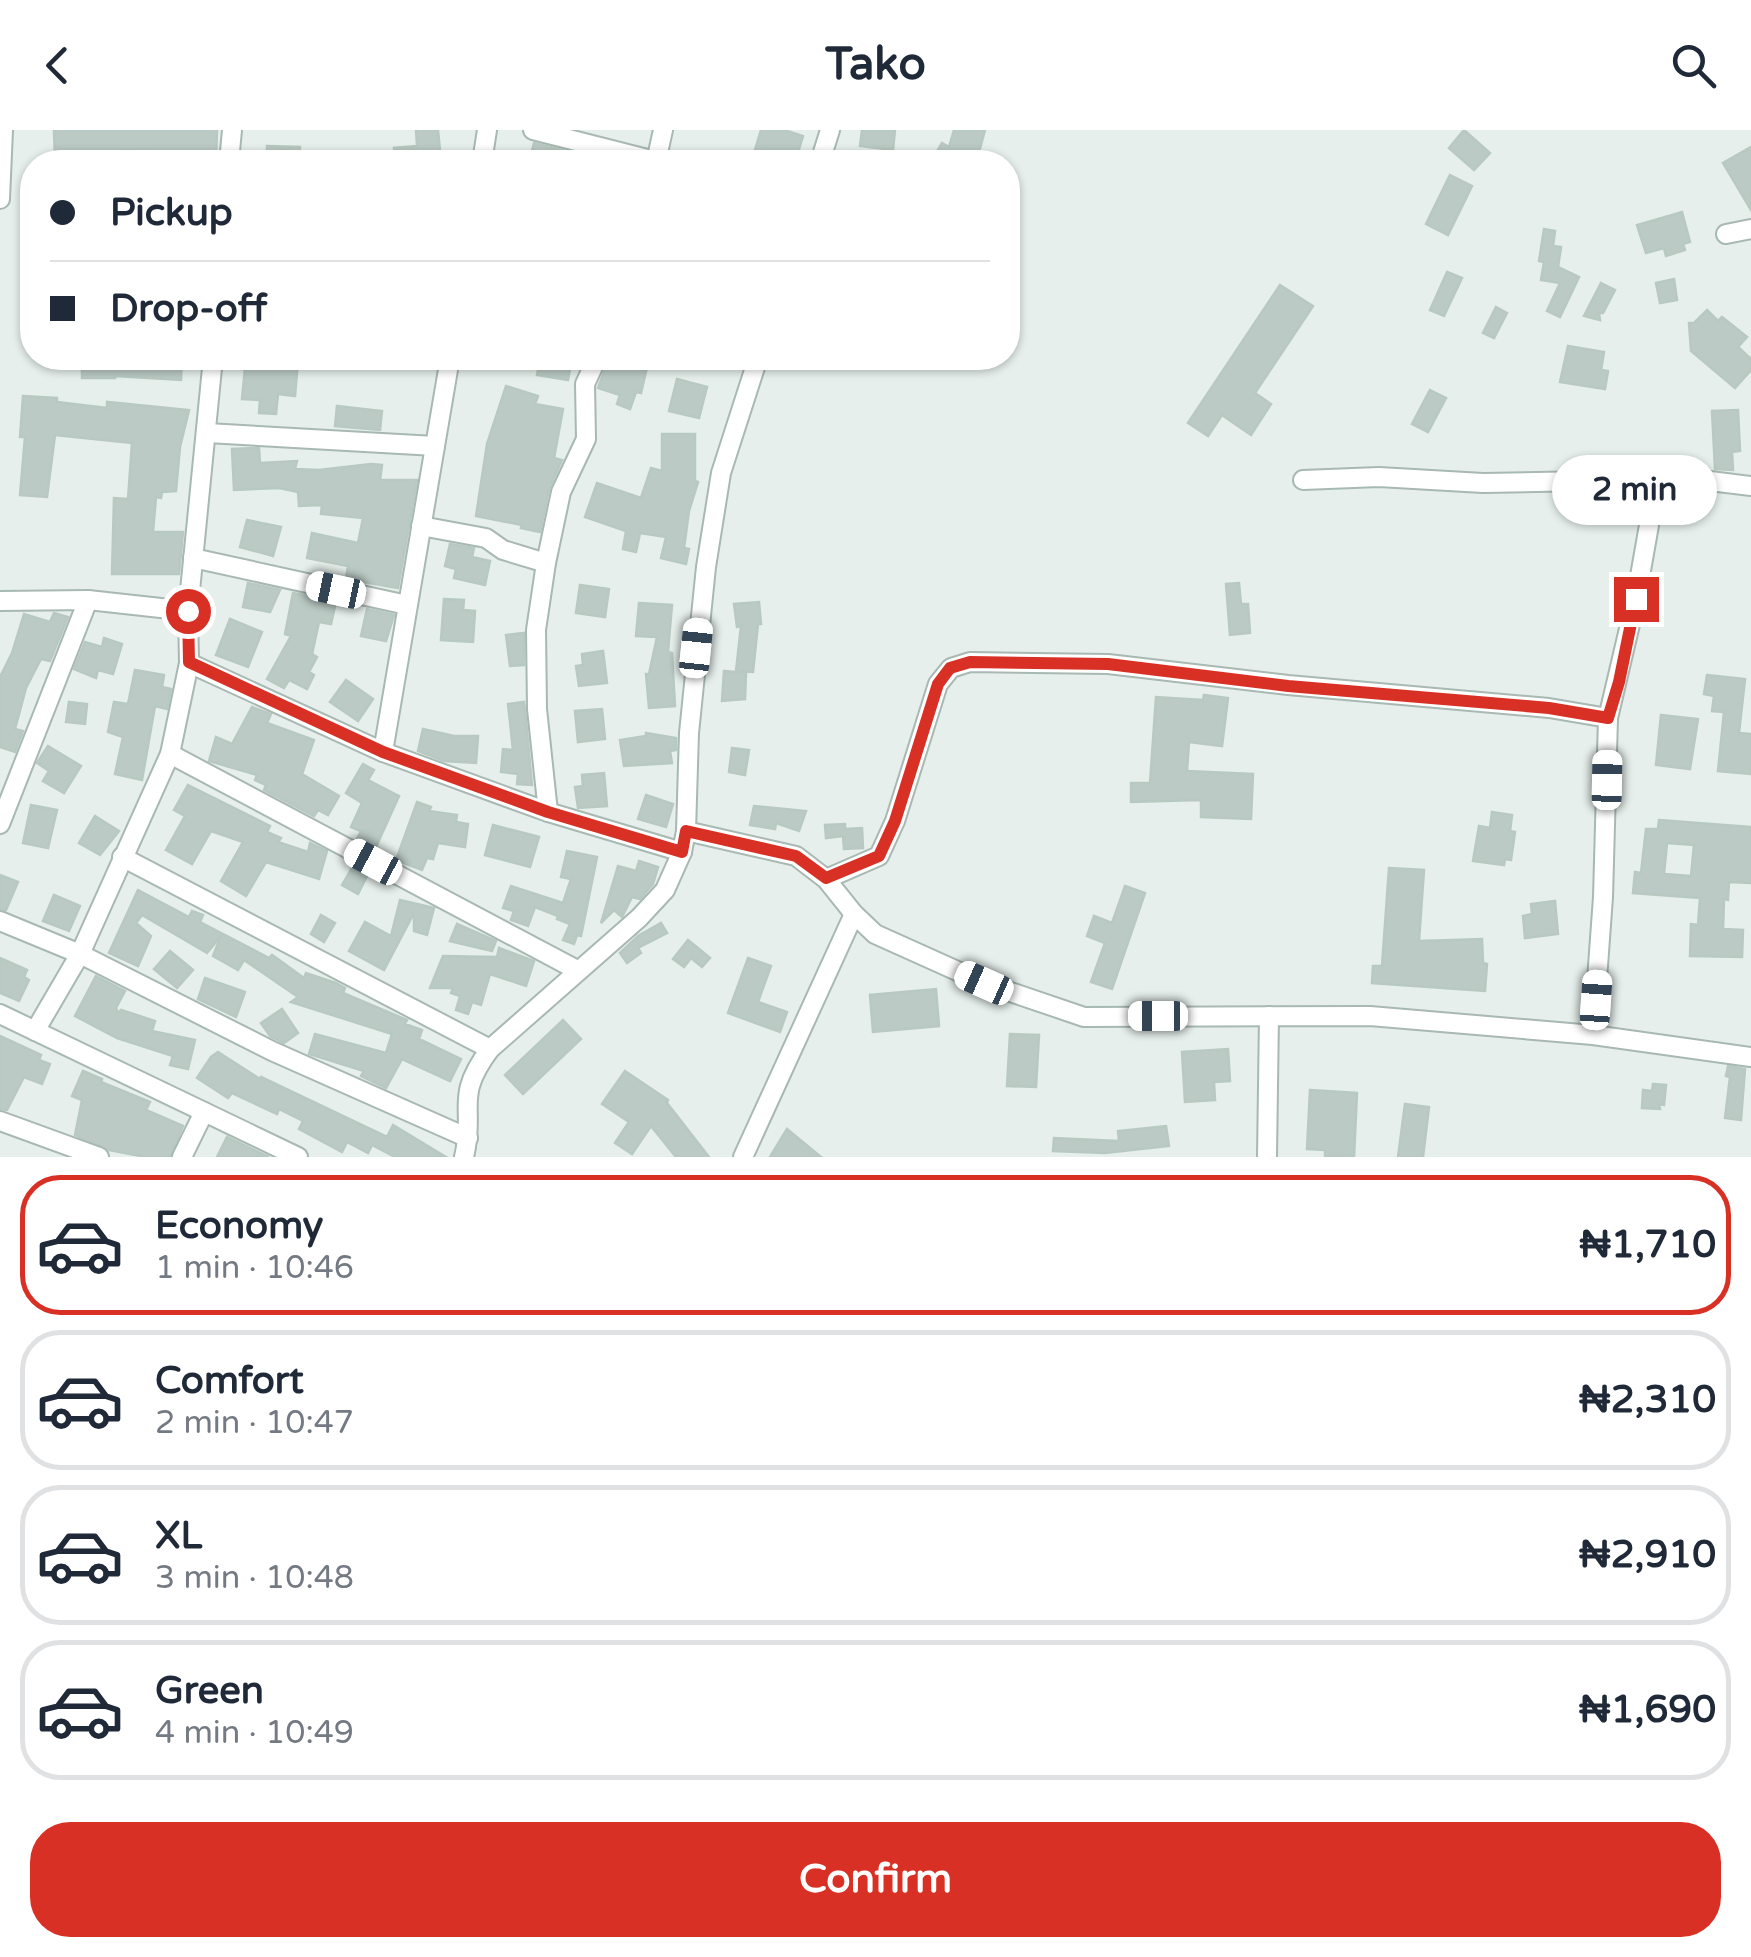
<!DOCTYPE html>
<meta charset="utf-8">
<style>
body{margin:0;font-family:"Varela Round",sans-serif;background:#f6f6f7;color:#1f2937;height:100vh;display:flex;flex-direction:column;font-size:38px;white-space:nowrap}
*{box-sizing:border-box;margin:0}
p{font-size:32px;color:#747a83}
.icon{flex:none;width:55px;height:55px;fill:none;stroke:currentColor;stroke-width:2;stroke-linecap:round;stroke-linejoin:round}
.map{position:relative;height:1027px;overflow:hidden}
.side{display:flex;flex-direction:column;background:#fff;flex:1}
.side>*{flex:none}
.top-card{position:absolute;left:20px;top:20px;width:1000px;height:220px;border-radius:40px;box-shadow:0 2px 8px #0004;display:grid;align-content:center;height:220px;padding:0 30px;background:#fff}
.end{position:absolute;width:45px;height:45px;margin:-22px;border:12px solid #d93025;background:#fff;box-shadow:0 0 0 5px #fff}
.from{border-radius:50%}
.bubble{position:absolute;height:70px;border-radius:35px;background:#fff;box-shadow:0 2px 8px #0004;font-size:32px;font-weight:700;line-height:70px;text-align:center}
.car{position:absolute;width:30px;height:60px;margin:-30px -15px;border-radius:12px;box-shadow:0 0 8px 2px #0007;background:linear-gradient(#fff 24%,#345 0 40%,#fff 0 76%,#345 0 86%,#fff 0)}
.top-card b{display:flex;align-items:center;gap:35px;height:95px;font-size:38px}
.top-card b+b{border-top:2px solid #e0e1e3}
.top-card i{width:25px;height:25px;background:#1f2937}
ul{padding:18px 0 0;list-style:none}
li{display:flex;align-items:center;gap:30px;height:140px;margin:0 20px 15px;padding:0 10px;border:5px solid #e0e1e3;border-radius:40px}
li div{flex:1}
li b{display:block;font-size:38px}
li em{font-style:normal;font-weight:700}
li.active{border-color:#d93025}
li>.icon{width:90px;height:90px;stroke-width:1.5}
.primary-button{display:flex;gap:20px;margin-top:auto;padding:20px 30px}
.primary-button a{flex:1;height:115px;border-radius:40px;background:#d93025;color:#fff;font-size:40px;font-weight:700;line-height:115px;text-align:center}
header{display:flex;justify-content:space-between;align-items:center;height:130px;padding:0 30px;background:#fff;font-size:45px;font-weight:700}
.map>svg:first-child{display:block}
.building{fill:#bbcac4;stroke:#b8c9c2;stroke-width:2.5;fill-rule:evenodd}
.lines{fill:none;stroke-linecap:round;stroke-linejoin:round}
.minor-casing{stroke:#a8b8b2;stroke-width:22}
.minor{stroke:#fff;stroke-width:18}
.route{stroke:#d93025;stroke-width:12}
</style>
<header><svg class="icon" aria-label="back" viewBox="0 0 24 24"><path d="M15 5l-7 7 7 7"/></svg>Tako<svg class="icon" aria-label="search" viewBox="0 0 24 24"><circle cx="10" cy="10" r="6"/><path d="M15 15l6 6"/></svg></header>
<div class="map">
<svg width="1751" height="1027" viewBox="0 0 1751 1027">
<rect width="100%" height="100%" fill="#e6efeb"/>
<g class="building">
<polygon points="54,0 217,0 216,32 148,32 149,19 120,20 120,32 55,32"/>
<polygon points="416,0 438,0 441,32 395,32 394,18 417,16"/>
<polygon points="761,0 784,0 803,6 795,32 754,23"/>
<polygon points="862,0 895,0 893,20 860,16"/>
<polygon points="954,0 985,0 979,22 974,21 968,32 931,32 942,13 949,17"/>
<polygon points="1464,0 1490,23 1474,40 1449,18"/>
<polygon points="534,13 597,29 597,32 529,32"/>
<polygon points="267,16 300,17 299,32 267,32"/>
<polygon points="1751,17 1751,80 1723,33"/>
<polygon points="1450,45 1472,56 1448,105 1426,94"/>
<polygon points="1682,82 1690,112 1683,114 1685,120 1666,126 1664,118 1646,123 1637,95"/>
<polygon points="1544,99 1555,101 1553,116 1561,117 1558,137 1579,147 1560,187 1547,181 1560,153 1541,150 1544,132 1539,131"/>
<polygon points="1447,142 1462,148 1444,186 1430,180"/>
<polygon points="1674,149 1677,170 1660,173 1656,153"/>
<polygon points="1601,153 1615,160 1603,183 1599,183 1600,190 1584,186"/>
<polygon points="1280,155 1313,176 1255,263 1271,274 1251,305 1222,285 1208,306 1188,293"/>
<polygon points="1496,177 1507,183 1494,208 1483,203"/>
<polygon points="1707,180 1718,191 1722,187 1747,207 1738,217 1751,229 1751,240 1735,258 1691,221 1689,193 1694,193"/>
<polygon points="1568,216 1604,222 1601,240 1608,241 1605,259 1560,252"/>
<polygon points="82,228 182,228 181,250 115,246 115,248 82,248"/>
<polygon points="246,228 298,231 295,266 278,264 276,284 259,283 260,270 242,269"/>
<polygon points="540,228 572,228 568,250 537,245"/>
<polygon points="609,228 631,234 632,229 648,233 641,263 636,262 630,279 617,274 620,265 598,258"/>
<polygon points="677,249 707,257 699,288 669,281"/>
<polygon points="506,256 538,266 535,274 563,279 554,328 562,330 549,359 540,402 521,398 522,395 476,386 487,314"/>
<polygon points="1430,260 1446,268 1428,302 1412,294"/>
<polygon points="23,266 57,268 57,272 107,278 107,272 189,280 180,317 176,361 162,362 161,368 156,367 153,402 183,402 179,444 112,444 114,368 128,369 132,313 55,305 47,367 20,365 25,307 20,307"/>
<polygon points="337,276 382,281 380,300 335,296"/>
<polygon points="1738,280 1740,321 1732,322 1733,340 1715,339 1712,281"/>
<polygon points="662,304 695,304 695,351 698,352 689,381 684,418 689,419 686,434 661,428 666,407 640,403 636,422 623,419 626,401 585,387 597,353 641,368 651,338 662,341"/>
<polygon points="259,318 260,333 297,331 295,339 319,340 371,334 382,335 380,350 417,350 398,458 346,449 348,436 307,428 312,403 358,413 363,388 321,384 322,375 299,376 298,362 279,358 234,360 232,319"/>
<polygon points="247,390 281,397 273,426 240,417"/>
<polygon points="450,414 474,418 472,427 490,431 485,455 454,448 456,439 445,436"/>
<polygon points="248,453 280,460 270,482 243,477"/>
<polygon points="1239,453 1241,474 1248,474 1250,503 1230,505 1226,454"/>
<polygon points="580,455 609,459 605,487 576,483"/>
<polygon points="293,463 336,472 331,494 319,492 312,524 317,527 309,542 314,545 307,559 289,550 284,558 267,549 291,506 285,504"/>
<polygon points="444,469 464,470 463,480 475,481 473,512 441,510"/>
<polygon points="759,472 761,494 758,494 753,542 736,541 741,496 737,497 734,474"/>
<polygon points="639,473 672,475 668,522 672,523 675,576 649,578 646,544 649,544 657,507 636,506"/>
<polygon points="367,479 394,485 386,511 361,506"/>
<polygon points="54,483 68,487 50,531 41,529 26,558 15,599 23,601 15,622 0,617 0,547 12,523 24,484 50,492"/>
<polygon points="230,489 262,502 248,537 216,525"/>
<polygon points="524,503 524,535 510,536 506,505"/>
<polygon points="104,508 122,514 113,544 98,540 96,548 74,539 85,512 102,517"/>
<polygon points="603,521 607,553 579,556 576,536 583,535 582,524"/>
<polygon points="135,540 164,545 162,557 171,559 167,579 155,576 142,650 115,644 123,607 108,602 114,572 128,574"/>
<polygon points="724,541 746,543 745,569 722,571"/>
<polygon points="1707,545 1745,549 1739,603 1751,604 1751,644 1718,641 1724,582 1712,581 1714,566 1704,564"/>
<polygon points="346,550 373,569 358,591 330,572"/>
<polygon points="1204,565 1228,568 1222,616 1189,612 1187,641 1253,644 1251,689 1201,687 1201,670 1131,672 1131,653 1150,653 1156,567 1203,570"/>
<polygon points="69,572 87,574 85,594 66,592"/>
<polygon points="524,572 525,580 532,655 517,654 518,644 501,642 503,619 513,620 508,574"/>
<polygon points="252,577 271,584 267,593 314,610 302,644 339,666 328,685 318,680 314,686 264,660 266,655 255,650 257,645 209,631 216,607 232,614"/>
<polygon points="602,579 605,609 578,612 575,581"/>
<polygon points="1661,585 1698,589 1690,639 1656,635"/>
<polygon points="423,599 454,606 478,606 476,633 444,631 418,621"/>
<polygon points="646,603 676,608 676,620 670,621 672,633 624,636 620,610 646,606"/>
<polygon points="48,616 81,636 64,663 43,651 49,641 37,633"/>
<polygon points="732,618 749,620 745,645 729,642"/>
<polygon points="363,634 374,640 368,650 399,666 375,719 357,709 361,701 351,697 362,673 346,663"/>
<polygon points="604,643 607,676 578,678 575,657 583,656 582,645"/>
<polygon points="188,655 270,696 267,702 281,708 278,712 308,722 310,713 327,721 319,749 266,732 246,766 221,751 243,712 211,701 192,734 166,720 185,686 174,680"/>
<polygon points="646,665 673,674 666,697 638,689"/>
<polygon points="417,672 431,677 429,681 457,685 456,692 468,694 465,717 438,713 433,729 427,728 422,740 396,730"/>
<polygon points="31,675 57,680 48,718 23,713"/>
<polygon points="754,676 806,681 799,701 776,693 775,699 750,695"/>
<polygon points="1492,682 1512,685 1510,701 1515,702 1511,730 1505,729 1504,735 1473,731 1479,696 1490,698"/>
<polygon points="95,686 119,701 100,725 79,713"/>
<path d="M1659 690 1751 697V753L1729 752 1728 770 1724 769 1723 799 1743 800 1742 827 1690 826 1691 794 1698 795 1700 768 1633 763 1635 742 1641 743 1646 699H1658ZM1667 713 1694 715 1691 746 1664 744Z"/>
<polygon points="845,694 845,699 862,698 863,718 844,719 843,706 826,708 825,695"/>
<polygon points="493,695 539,707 530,737 485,725"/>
<polygon points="567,721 597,727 581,806 577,805 574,814 563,810 570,794 557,789 558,786 535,777 528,796 511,790 514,781 503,778 511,756 563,773 571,749 561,747"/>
<polygon points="639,731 658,737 653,754 640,769 632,767 622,787 614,780 601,793 618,736 636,741"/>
<polygon points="352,738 367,746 358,764 342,755"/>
<polygon points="1389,738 1424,740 1419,811 1482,809 1483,833 1487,834 1485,861 1372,853 1373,836 1382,836"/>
<polygon points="0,745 18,752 6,780 0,779"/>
<polygon points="1125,756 1145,763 1112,859 1091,852 1105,813 1087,806 1094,786 1112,793"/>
<polygon points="138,760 189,787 192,781 203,785 200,792 269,828 272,825 304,848 306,843 336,853 345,858 343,863 407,890 405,894 422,900 419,909 461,929 450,951 402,929 386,958 361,946 364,941 309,924 315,904 386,923 392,904 291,872 298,867 244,830 238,840 213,826 221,806 207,823 142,785 136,793 151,806 138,836 109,823"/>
<polygon points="54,765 80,776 69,801 43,791"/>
<polygon points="400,770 434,778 427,805 414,801 414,783 384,840 349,821 365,792 391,806"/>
<polygon points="1555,771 1558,804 1525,808 1523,786 1532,784 1531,774"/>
<polygon points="321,785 335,793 324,812 311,804"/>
<polygon points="661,793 667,803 638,818 641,823 627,833 620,823 638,806"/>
<polygon points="457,794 496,811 492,821 450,811"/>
<polygon points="688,810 710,828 702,837 691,828 684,837 673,829"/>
<polygon points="499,818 534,831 526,856 490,844 481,875 472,872 468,884 456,880 460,866 451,863 453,858 430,858 443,826 497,827"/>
<polygon points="170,821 193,840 177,858 154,839"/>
<polygon points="0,828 27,840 24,847 29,850 19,871 0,863"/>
<polygon points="748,828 771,836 758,872 787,882 780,902 728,883"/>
<polygon points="96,846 125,861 116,878 118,883 121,880 155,891 152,901 195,910 188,939 170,935 173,926 117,908 75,886"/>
<polygon points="205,848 245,862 236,887 198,869"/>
<polygon points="936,859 939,896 873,902 870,865"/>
<polygon points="282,879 298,903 284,913 270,906 261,893"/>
<polygon points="563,890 581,909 523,964 505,945"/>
<polygon points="1010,904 1039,905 1036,957 1007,956"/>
<polygon points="0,906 41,925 39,930 50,934 42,954 24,947 7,980 0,979"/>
<polygon points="1228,919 1230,951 1214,952 1215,970 1185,972 1182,922"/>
<polygon points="218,922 260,949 261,947 387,1007 393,995 446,1027 395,1027 372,1015 368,1023 347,1012 342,1022 299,999 303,991 279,979 277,984 232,963 228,968 197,948 211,927"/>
<polygon points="1728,936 1745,939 1741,990 1725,988 1730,947 1726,946"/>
<polygon points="83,941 102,949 101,952 150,972 146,980 183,996 170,1027 146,1027 109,1020 75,1005 82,970 72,966"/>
<polygon points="625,941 668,970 667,973 709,1027 676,1027 651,996 632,1024 615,1013 629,992 602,974"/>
<polygon points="1653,954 1666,955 1664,975 1659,974 1660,979 1642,978 1643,960 1652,961"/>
<polygon points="1310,960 1357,963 1354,1027 1325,1026 1325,1020 1307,1019"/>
<polygon points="1405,974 1429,977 1423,1027 1398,1027"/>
<polygon points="1166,996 1169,1016 1105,1023 1053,1021 1054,1008 1119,1011 1118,1001"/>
<polygon points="787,999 821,1027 770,1027"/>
<polygon points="227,1007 269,1027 217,1027"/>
</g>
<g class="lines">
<defs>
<g id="minor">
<polyline points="533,0 659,32"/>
<polyline points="229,32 232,0"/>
<polyline points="482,32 487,0"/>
<polyline points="656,32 663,0"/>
<polyline points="820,32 830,0"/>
<polyline points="0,69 3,0"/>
<polyline points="1726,104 1751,99"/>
<polyline points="207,303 435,316"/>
<polyline points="1303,350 1379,347 1483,353 1585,351 1655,361 1710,351 1751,356"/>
<polyline points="421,396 486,408 503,420 546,433"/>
<polyline points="193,428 407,475"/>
<polyline points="0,471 88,470 188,481 189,533 170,624 80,824 35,901"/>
<polyline points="188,481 213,228"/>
<polyline points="189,533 383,622 548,682 682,722"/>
<polyline points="1608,588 1636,469 1655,361"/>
<polyline points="383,622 450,228"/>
<polyline points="170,624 577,840"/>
<polyline points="548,682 537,579 536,500 546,433 561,362 586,309 585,254 597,228"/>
<polyline points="0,694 88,470"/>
<polyline points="686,701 796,726 826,749 854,784 875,804 984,853 1084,887 1370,886 1593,905 1751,927"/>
<polyline points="122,727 490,919"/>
<polyline points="826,749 879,726 895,691 938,554 951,538 970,532 1108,534 1288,555 1549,578 1608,588 1603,767 1593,905"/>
<polyline points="0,791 80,824 272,921 468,1008"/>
<polyline points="0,884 298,1027"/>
<polyline points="0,991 99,1027"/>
<polyline points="182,1027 204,982"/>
<path d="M464 1027C476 976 453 969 490 919L639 788 665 760 682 722 686 701 689 603 706 437 721 343 758 228"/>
<polyline points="743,1027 854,784"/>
<polyline points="1267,1027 1269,886"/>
</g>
</defs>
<use href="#minor" class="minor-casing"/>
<use href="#minor" class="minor"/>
</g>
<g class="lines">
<polyline class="route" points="188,481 189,532 383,622 548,682 682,722 686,701 796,726 826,748 879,726 895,691 938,554 950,538 970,532 1108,534 1288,556 1549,578 1608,588 1619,552 1636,469"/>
</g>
</svg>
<i class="end from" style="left:188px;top:481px"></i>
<i class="end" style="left:1636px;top:469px"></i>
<div class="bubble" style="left:1552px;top:325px;width:165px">2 min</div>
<i class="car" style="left:336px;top:460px;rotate:282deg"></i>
<i class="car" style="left:696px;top:518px;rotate:6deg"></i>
<i class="car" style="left:1607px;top:650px;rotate:1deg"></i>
<i class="car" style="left:373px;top:732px;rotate:298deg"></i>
<i class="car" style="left:984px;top:853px;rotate:294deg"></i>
<i class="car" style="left:1596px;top:870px;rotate:4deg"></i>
<i class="car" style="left:1158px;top:886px;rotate:270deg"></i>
<div class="top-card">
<b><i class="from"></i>Pickup</b>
<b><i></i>Drop-off</b>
</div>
</div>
<section class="side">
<ul>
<li class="active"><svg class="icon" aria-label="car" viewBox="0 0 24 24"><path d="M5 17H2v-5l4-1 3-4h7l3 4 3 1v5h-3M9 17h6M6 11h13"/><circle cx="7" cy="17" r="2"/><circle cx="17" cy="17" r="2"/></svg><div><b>Economy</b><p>1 min · 10:46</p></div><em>₦1,710</em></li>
<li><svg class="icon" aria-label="car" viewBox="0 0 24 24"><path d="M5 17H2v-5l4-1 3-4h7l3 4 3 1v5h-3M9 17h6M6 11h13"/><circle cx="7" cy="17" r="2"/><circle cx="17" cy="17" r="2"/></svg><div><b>Comfort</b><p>2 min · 10:47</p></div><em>₦2,310</em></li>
<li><svg class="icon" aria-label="car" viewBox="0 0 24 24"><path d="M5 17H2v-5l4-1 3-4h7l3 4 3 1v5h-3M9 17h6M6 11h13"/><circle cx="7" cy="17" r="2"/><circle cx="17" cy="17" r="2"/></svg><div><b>XL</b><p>3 min · 10:48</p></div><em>₦2,910</em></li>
<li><svg class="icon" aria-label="car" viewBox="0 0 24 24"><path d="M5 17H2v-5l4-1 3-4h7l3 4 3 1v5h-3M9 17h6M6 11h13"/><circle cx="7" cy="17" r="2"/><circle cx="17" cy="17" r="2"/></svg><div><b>Green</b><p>4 min · 10:49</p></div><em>₦1,690</em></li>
</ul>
<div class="primary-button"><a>Confirm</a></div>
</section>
